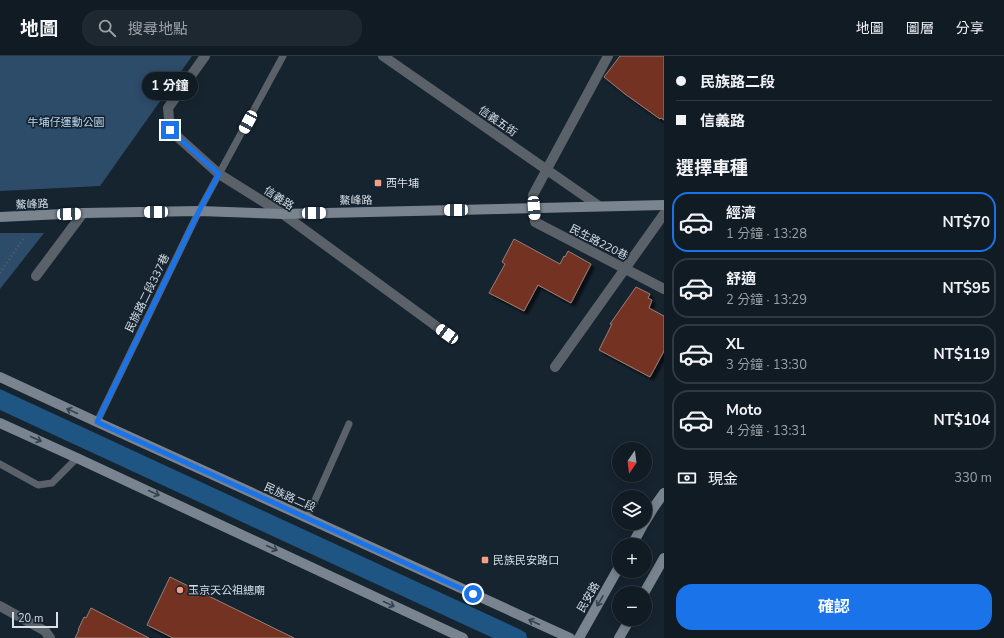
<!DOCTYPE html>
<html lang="zh-TW">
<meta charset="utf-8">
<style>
body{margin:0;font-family:"Nunito Sans","Noto Sans TC",sans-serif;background:#1e2831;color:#f1f3f6;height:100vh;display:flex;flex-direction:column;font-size:15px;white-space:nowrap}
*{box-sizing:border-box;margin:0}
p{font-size:13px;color:#9ca1a6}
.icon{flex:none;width:22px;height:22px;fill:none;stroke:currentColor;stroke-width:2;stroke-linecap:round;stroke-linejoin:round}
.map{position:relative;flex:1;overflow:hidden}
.panel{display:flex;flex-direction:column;background:#101b24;width:340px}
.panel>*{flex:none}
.guide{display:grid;align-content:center;height:88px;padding:0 12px;background:#101b24}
.needle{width:26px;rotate:194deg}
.controls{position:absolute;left:612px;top:386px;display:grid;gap:8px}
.controls a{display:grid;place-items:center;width:40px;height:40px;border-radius:50%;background:#101b24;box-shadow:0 2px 10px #0003,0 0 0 1px #303941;font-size:20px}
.scale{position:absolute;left:12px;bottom:10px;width:46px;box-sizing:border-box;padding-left:4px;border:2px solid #d6dfe7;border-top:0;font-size:11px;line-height:14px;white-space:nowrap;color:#d6dfe7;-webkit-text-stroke:3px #162430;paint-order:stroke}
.end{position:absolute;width:18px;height:18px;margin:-9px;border:5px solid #1a73e8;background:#fff;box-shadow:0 0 0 2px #fff}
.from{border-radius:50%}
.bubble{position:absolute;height:28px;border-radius:14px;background:#101b24;box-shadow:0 2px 10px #0003,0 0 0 1px #303941;font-size:13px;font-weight:700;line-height:28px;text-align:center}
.car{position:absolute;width:12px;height:24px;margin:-12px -6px;border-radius:5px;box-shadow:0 0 3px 1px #0007;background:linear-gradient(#fff 24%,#345 0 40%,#fff 0 76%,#345 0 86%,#fff 0)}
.guide b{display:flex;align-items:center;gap:14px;height:38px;font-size:15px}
.guide b+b{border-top:1px solid #303941}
.guide i{width:10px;height:10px;background:#f1f3f6}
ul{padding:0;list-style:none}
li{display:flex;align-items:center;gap:12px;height:60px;margin:0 8px 6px;padding:0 4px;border:2px solid #303941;border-radius:16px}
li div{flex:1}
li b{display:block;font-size:15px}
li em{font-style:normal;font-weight:700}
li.current{border-color:#1a73e8}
li>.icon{width:36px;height:36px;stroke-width:1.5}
h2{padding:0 12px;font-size:18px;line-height:48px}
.pay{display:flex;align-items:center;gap:10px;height:44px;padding:0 12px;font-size:15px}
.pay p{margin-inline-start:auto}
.cta{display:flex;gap:8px;margin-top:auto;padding:8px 12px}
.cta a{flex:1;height:46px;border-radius:16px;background:#1a73e8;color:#fff;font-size:16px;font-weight:700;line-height:46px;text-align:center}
header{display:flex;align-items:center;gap:24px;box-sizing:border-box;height:56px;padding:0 20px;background:#101b24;border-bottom:1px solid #303941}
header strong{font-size:19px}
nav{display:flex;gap:22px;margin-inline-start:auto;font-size:14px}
.search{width:280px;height:36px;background:#1e2831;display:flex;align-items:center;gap:10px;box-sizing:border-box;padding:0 14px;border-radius:16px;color:#9ca1a6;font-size:15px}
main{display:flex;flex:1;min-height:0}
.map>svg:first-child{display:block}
.green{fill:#2d4c69}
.forest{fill:#1e5583}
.building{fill:#733321;stroke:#977f79;filter:url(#shadow)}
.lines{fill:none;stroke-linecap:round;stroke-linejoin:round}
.path{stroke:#535f6a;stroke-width:2.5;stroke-dasharray:1 3;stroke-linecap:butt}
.lane{stroke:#5a6168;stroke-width:7}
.street{stroke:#5a6168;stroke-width:10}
.secondary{stroke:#79848f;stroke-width:10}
.oneway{stroke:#34414c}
.route{stroke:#1a73e8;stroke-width:5}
.poi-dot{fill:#f49e86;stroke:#162430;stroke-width:1.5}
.labels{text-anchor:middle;stroke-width:3.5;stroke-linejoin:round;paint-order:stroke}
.street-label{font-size:11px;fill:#d6dfe7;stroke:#162430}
.park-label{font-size:11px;fill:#bad7f3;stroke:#162430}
.poi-label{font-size:11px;fill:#d6dfe7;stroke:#162430;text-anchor:start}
</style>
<header>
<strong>地圖</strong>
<div class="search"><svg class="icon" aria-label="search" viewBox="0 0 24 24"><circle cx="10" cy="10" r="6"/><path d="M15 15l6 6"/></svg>搜尋地點</div>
<nav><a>地圖</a><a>圖層</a><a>分享</a></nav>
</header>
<main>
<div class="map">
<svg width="664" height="582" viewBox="0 0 664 582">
<defs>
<filter id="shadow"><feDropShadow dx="3.5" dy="3.5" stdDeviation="1" flood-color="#0009"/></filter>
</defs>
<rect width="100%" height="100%" fill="#162430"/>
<g class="green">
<polygon points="0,0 192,0 100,130 0,135"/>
<polygon points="0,177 44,177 0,233"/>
</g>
<polygon class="forest" points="0,333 519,573 526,577 527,582 493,582 0,354"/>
<g class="building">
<polygon points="620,0 664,0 664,64 661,62 660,63 625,38 604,21"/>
<polygon points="514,183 560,208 564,200 565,201 568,195 591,208 571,247 538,229 524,255 489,237 505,208 502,206"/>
<polygon points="636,231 650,238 648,242 652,244 649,252 664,260 664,295 650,321 599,294 612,268 610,268"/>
<polygon points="170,521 294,582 173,582 147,569"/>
<polygon points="91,552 149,582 75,582 79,574 78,574 84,561 86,562"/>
</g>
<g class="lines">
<polyline class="path" points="0,217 23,183"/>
<g class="lane">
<polyline points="97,366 199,155 283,0"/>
<polyline points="0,408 38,429 52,427 77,402"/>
<polyline points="307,462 349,368"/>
</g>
<g class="street">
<polyline points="205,0 168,52 170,74 219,118 283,158 447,278"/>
<polyline points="383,0 599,150"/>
<polyline points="608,0 533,139 535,166 664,233"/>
<polyline points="36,220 83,157"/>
<polyline points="555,311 664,158"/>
<polyline points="0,550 45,575 50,582"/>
</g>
<g class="secondary">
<polyline points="0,161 83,157 199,155 283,158 664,149"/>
<polyline points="0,321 97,366 570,582"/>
<polyline points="0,367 77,402 463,582"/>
<polyline points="645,466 654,451 664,437"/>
<polyline points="632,489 644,467"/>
<polyline points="644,537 664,502"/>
<polyline points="579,582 619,511"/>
<polyline points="619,582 630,563"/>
</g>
</g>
<defs><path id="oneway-shaft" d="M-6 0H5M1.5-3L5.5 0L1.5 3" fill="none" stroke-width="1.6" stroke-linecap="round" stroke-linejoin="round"/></defs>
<g class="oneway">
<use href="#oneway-shaft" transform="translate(72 355) rotate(-155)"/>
<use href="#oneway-shaft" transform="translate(36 383) rotate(24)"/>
<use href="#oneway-shaft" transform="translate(154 437) rotate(25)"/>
<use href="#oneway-shaft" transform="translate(272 492) rotate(25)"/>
<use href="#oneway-shaft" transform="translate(600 545) rotate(120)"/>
<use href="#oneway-shaft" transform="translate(389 548) rotate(25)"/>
<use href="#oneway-shaft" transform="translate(534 566) rotate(-155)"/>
</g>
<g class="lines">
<polyline class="route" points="170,74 219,118 199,155 97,366 473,538"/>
</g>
<g class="poi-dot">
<rect x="374" y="123" width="8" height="8" rx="2"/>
<rect x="481" y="500" width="8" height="8" rx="2"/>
<circle cx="180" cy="534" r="4"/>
</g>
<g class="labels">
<g class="street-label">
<text transform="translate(498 65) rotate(35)" y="4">信義五街</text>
<text transform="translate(279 142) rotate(33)" y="4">信義路</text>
<text transform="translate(356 144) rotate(-1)" y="4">鰲峰路</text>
<text transform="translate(32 148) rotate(-3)" y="4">鰲峰路</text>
<text transform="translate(599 186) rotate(27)" y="4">民生路220巷</text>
<text transform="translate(147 237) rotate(-64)" y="4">民族路二段337巷</text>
<text transform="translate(290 441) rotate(24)" y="4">民族路二段</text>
<text transform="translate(588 541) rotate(-60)" y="4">民安路</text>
</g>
<g class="park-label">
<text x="66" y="70">牛埔仔運動公園</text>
</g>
<g class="poi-label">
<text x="386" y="131">西牛埔</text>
<text x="493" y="508">民族民安路口</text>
<text x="188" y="538">玉京天公祖總廟</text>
</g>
</g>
</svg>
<div class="controls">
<a><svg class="needle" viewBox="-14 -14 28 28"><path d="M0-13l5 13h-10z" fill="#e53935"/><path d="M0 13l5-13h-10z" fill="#9ca1a6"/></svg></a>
<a><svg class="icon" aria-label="layers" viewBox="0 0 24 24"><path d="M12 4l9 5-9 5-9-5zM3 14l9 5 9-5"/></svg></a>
<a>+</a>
<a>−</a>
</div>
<div class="scale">20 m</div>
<i class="end from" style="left:473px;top:538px"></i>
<i class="end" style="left:170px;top:74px"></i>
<div class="bubble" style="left:142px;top:16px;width:56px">1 分鐘</div>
<i class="car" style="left:248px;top:66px;rotate:208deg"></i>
<i class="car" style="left:534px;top:152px;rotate:176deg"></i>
<i class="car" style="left:456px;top:154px;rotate:269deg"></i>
<i class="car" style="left:156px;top:156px;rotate:269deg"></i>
<i class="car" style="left:314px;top:157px;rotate:89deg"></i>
<i class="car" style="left:69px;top:158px;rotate:88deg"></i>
<i class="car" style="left:447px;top:278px;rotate:306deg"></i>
</div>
<section class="panel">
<div class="guide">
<b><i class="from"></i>民族路二段</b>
<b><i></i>信義路</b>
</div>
<h2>選擇車種</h2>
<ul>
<li class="current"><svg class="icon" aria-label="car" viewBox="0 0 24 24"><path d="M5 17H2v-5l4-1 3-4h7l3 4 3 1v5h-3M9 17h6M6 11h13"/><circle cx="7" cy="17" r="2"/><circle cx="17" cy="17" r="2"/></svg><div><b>經濟</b><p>1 分鐘 · 13:28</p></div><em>NT$70</em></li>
<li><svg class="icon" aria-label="car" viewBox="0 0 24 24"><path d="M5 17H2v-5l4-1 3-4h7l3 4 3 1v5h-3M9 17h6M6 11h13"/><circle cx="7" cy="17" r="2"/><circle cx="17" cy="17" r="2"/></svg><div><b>舒適</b><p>2 分鐘 · 13:29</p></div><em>NT$95</em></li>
<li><svg class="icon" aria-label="car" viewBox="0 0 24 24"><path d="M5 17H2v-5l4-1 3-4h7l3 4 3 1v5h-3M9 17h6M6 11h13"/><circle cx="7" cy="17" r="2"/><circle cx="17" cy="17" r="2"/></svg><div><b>XL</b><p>3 分鐘 · 13:30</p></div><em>NT$119</em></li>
<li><svg class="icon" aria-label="car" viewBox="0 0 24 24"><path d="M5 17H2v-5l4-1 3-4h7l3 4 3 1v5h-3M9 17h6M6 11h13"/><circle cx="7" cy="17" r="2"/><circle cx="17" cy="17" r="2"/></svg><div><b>Moto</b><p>4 分鐘 · 13:31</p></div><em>NT$104</em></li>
</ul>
<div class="pay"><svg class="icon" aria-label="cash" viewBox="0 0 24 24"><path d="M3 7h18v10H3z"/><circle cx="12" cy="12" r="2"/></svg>現金<p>330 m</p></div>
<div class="cta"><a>確認</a></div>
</section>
</main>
